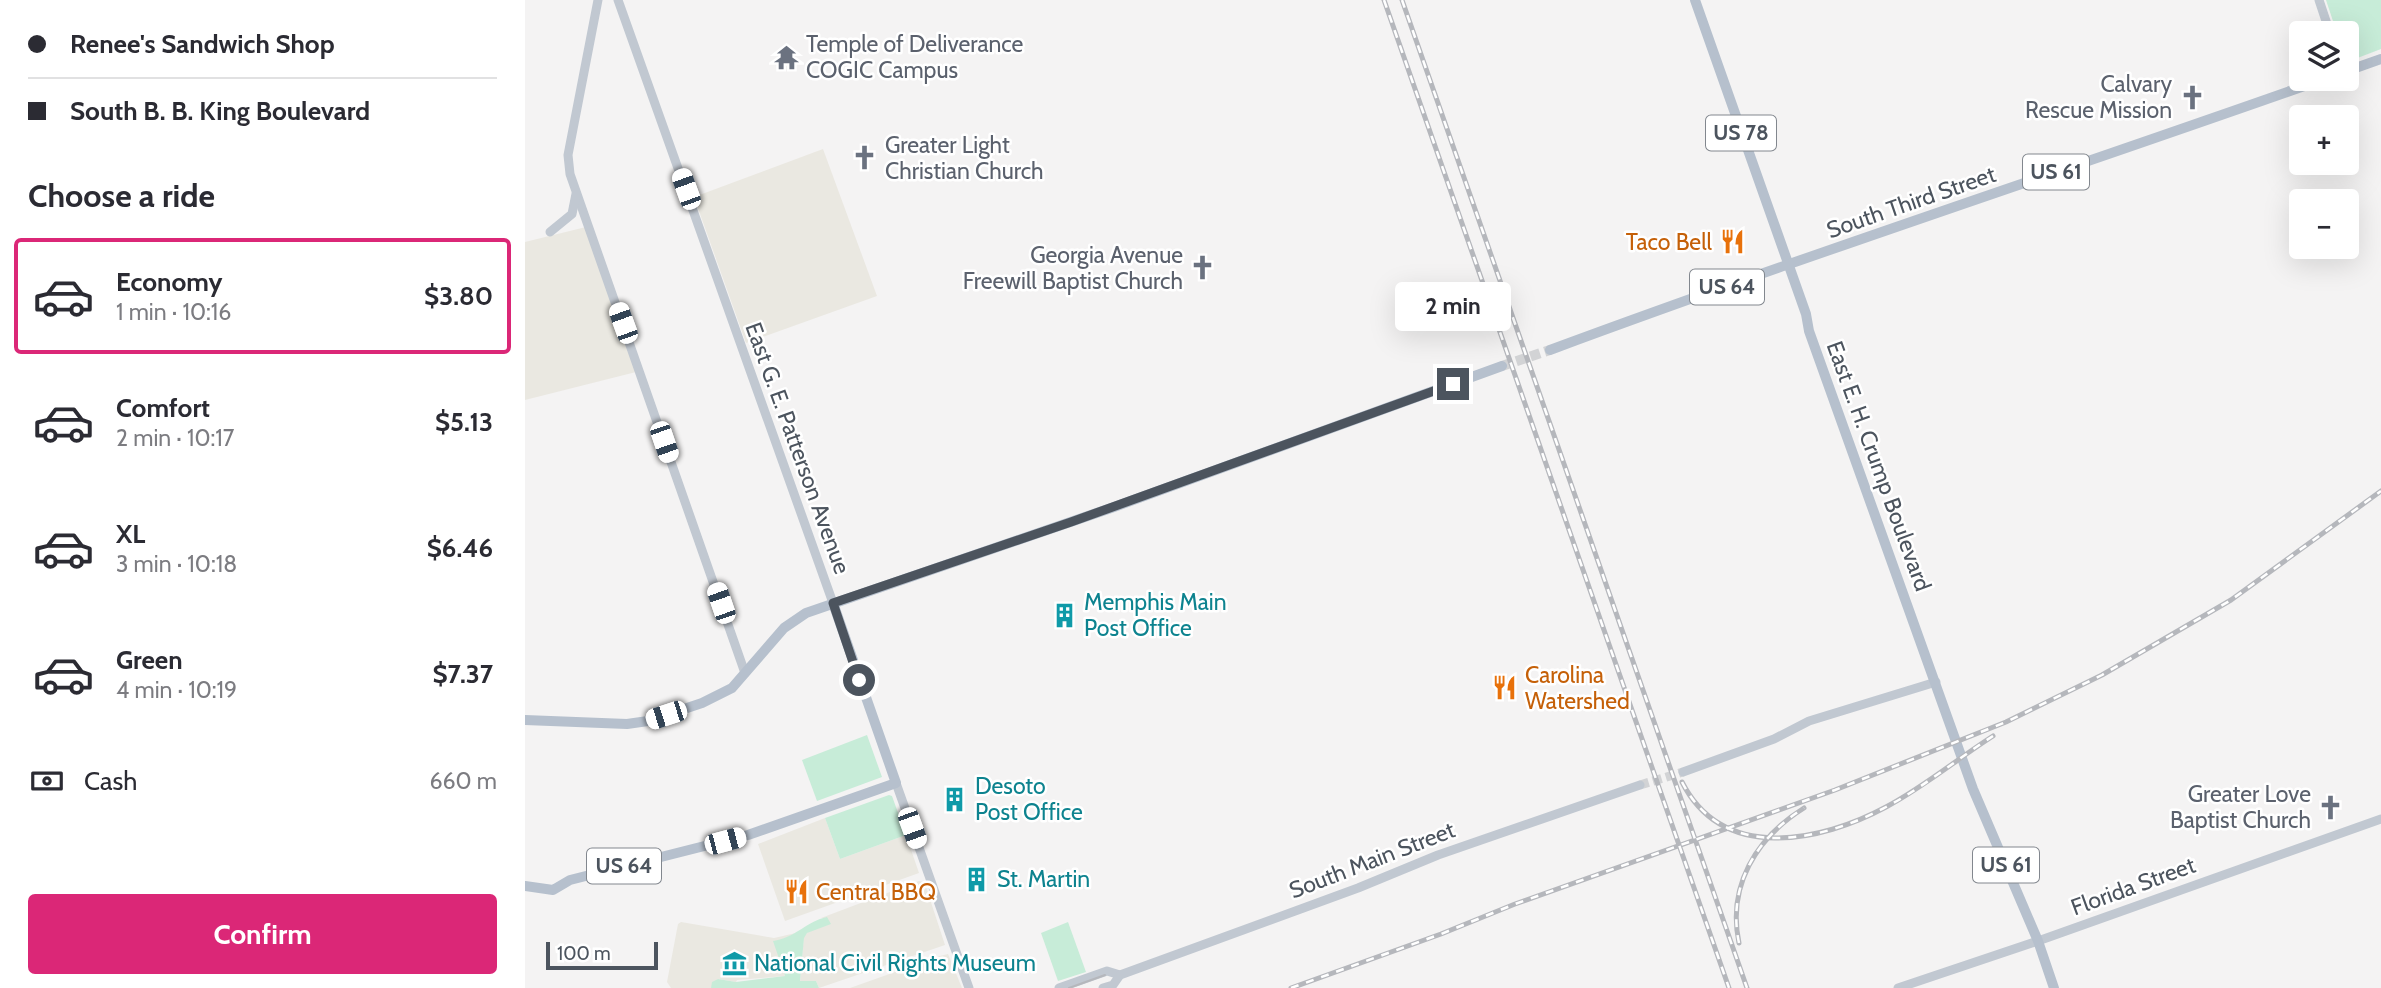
<!DOCTYPE html>
<meta charset="utf-8">
<style>
body{margin:0;font-family:Cabin,sans-serif;background:#f7f7f7;color:#2b2b33;height:100vh;display:flex;flex-direction:column;font-size:26px;white-space:nowrap}
*{box-sizing:border-box;margin:0}
p{font-size:23px;color:#7c7c81}
.icon{flex:none;width:38px;height:38px;fill:none;stroke:currentColor;stroke-width:2;stroke-linecap:round;stroke-linejoin:round}
.map{position:relative;flex:1;overflow:hidden}
.details{display:flex;flex-direction:column;background:#fff;width:525px}
.details>*{flex:none}
.banner{display:grid;align-content:center;height:154px;padding:0 28px;background:#fff}
.buttons{position:absolute;left:1764px;top:21px;display:grid;gap:14px}
.buttons a{display:grid;place-items:center;width:70px;height:70px;border-radius:7px;background:#fff;box-shadow:0 7px 28px #0002;font-size:35px}
.scale{position:absolute;left:21px;bottom:18px;width:112px;box-sizing:border-box;padding-left:7px;border:4px solid #4c545e;border-top:0;font-size:19px;line-height:24px;white-space:nowrap;color:#4c545e;-webkit-text-stroke:5px #fff;paint-order:stroke}
.end{position:absolute;width:32px;height:32px;margin:-16px;border:9px solid #4c545e;background:#fff;box-shadow:0 0 0 4px #fff}
.from{border-radius:50%}
.bubble{position:absolute;height:49px;border-radius:7px;background:#fff;box-shadow:0 7px 28px #0002;font-size:23px;font-weight:700;line-height:49px;text-align:center}
.car{position:absolute;width:21px;height:42px;margin:-21px -10px;border-radius:9px;box-shadow:0 0 5px 2px #0007;background:linear-gradient(#fff 24%,#345 0 40%,#fff 0 76%,#345 0 86%,#fff 0)}
.banner b{display:flex;align-items:center;gap:24px;height:66px;font-size:26px}
.banner b+b{border-top:2px solid #e1e1e2}
.banner i{width:18px;height:18px;background:#2b2b33}
ul{padding:0;list-style:none}
li{display:flex;align-items:center;gap:21px;height:116px;margin:0 14px 10px;padding:0 14px;border:4px solid transparent;border-radius:7px}
li div{flex:1}
li b{display:block;font-size:26px}
li em{font-style:normal;font-weight:700}
li.selected{border-color:#db2777}
li>.icon{width:63px;height:63px;stroke-width:1.5}
h2{padding:0 28px;font-size:32px;line-height:84px}
.pay{display:flex;align-items:center;gap:18px;height:77px;padding:0 28px;font-size:26px}
.pay p{margin-inline-start:auto}
.cta{display:flex;gap:14px;margin-top:auto;padding:14px 28px}
.cta a{flex:1;height:80px;border-radius:7px;background:#db2777;color:#fff;font-size:28px;font-weight:700;line-height:80px;text-align:center}
main{display:flex;flex:1;min-height:0}
.map>svg:first-child{display:block}
.commercial{fill:#eae8e1}
.green{fill:#c7ecd8}
.lines{fill:none;stroke-linecap:round;stroke-linejoin:round}
.secondary-tunnel{stroke:#d2d3d5;stroke-width:9;stroke-dasharray:9 4.5;stroke-linecap:butt}
.primary-tunnel{stroke:#d2d3d5;stroke-width:10;stroke-dasharray:10 5;stroke-linecap:butt}
.secondary{stroke:#c1c8d1;stroke-width:9}
.primary{stroke:#b6c0cd;stroke-width:10}
.tram{stroke:#b5b7bc;stroke-width:2}
.rail-casing{stroke:#b5b7bc;stroke-width:5}
.rail{stroke:#fff;stroke-width:2.5;stroke-dasharray:8;stroke-linecap:butt}
.route{stroke:#4c545e;stroke-width:9}
.labels{text-anchor:middle;stroke-width:5;stroke-linejoin:round;paint-order:stroke}
.shield{fill:#fff;stroke:#82878e;stroke-width:2}
.shield-label{font-size:21px;font-weight:bold;fill:#4c545e}
.worship-label{font-size:23px;fill:#5b616d;stroke:#fff;text-anchor:end}
.street-label{font-size:23px;fill:#4c545e;stroke:#fff}
.food-label{font-size:23px;fill:#c56008;stroke:#fff;text-anchor:start}
.culture-label{font-size:23px;fill:#0d838f;stroke:#fff;text-anchor:start}
</style>
<main>
<section class="details">
<div class="banner">
<b><i class="from"></i>Renee's Sandwich Shop</b>
<b><i></i>South B. B. King Boulevard</b>
</div>
<h2>Choose a ride</h2>
<ul>
<li class="selected"><svg class="icon" aria-label="car" viewBox="0 0 24 24"><path d="M5 17H2v-5l4-1 3-4h7l3 4 3 1v5h-3M9 17h6M6 11h13"/><circle cx="7" cy="17" r="2"/><circle cx="17" cy="17" r="2"/></svg><div><b>Economy</b><p>1 min · 10:16</p></div><em>$3.80</em></li>
<li><svg class="icon" aria-label="car" viewBox="0 0 24 24"><path d="M5 17H2v-5l4-1 3-4h7l3 4 3 1v5h-3M9 17h6M6 11h13"/><circle cx="7" cy="17" r="2"/><circle cx="17" cy="17" r="2"/></svg><div><b>Comfort</b><p>2 min · 10:17</p></div><em>$5.13</em></li>
<li><svg class="icon" aria-label="car" viewBox="0 0 24 24"><path d="M5 17H2v-5l4-1 3-4h7l3 4 3 1v5h-3M9 17h6M6 11h13"/><circle cx="7" cy="17" r="2"/><circle cx="17" cy="17" r="2"/></svg><div><b>XL</b><p>3 min · 10:18</p></div><em>$6.46</em></li>
<li><svg class="icon" aria-label="car" viewBox="0 0 24 24"><path d="M5 17H2v-5l4-1 3-4h7l3 4 3 1v5h-3M9 17h6M6 11h13"/><circle cx="7" cy="17" r="2"/><circle cx="17" cy="17" r="2"/></svg><div><b>Green</b><p>4 min · 10:19</p></div><em>$7.37</em></li>
</ul>
<div class="pay"><svg class="icon" aria-label="cash" viewBox="0 0 24 24"><path d="M3 7h18v10H3z"/><circle cx="12" cy="12" r="2"/></svg>Cash<p>660 m</p></div>
<div class="cta"><a>Confirm</a></div>
</section>
<div class="map">
<svg width="1856" height="988" viewBox="0 0 1856 988">
<rect width="100%" height="100%" fill="#f4f3f3"/>
<g class="commercial">
<polygon points="298,149 352,296 221,343 169,197"/>
<polygon points="61,227 111,372 0,400 0,242"/>
<polygon points="300,818 315,859 381,835 394,873 260,921 233,844"/>
<polygon points="394,881 398,882 401,887 420,945 294,988 291,981 275,982 279,935 302,918 296,918"/>
<polygon points="156,922 249,938 271,933 256,940 253,954 260,976 212,980 211,982 193,979 186,988 146,988 142,982 153,924"/>
<polygon points="423,954 437,988 325,988 415,956"/>
</g>
<g class="green">
<polygon points="1801,0 1856,0 1856,49 1822,62 1822,33 1812,33"/>
<polygon points="342,735 357,777 292,801 277,760"/>
<polygon points="364,795 367,796 381,835 315,859 300,818"/>
<path d="M302 917 306 924 282 933 279 938 275 981H291L294 988H186L187 982 193 979 211 982 260 976 248 941C270 938 282 921 302 917Z"/>
<polygon points="543,922 561,972 533,981 516,933"/>
</g>
<g class="lines">
<polyline class="secondary-tunnel" points="1115,785 1158,772"/>
<polyline class="primary-tunnel" points="977,366 1025,350"/>
<g class="secondary">
<polyline points="73,0 43,155 45,174 220,673"/>
<polyline points="93,0 308,603"/>
<polyline points="1794,0 1805,33"/>
<polyline points="25,232 47,214 51,194"/>
<polyline points="1158,772 1249,739 1284,721 1411,682"/>
<polyline points="371,783 444,988"/>
<polyline points="534,988 582,971 595,975"/>
<polyline points="578,988 588,985 595,975 833,888 913,855 1115,785"/>
<polyline points="1373,988 1513,941 1856,819"/>
</g>
<g class="primary">
<polyline points="1170,0 1281,314 1284,331 1448,789 1513,941 1529,988"/>
<polyline points="1822,71 1856,59"/>
<path d="M1025 350C1281 255 1542 170 1799 79"/>
<polyline points="0,720 102,724 123,721 177,703 207,688 259,628 281,613 589,507 977,366"/>
<polyline points="0,886 28,890 45,880 223,835 371,783 308,603"/>
</g>
<polyline class="tram" points="544,988 580,975"/>
<defs>
<g id="rail">
<polyline points="859,0 1204,988"/>
<polyline points="877,0 1222,988"/>
<path d="M1157 782C1198 863 1296 842 1361 807 1399 787 1432 759 1468 736"/>
<path d="M1214 943C1202 886 1231 838 1279 808"/>
<polyline points="766,988 916,934 990,904 1310,790 1481,722 1577,675 1706,600 1856,491"/>
</g>
</defs>
<use href="#rail" class="rail-casing"/>
<use href="#rail" class="rail"/>
</g>
<g class="lines">
<polyline class="route" points="334,680 308,603 546,522 928,384"/>
</g>
<defs>
<symbol id="temple-bare" viewBox="-9 -9 18 18"><path d="M0-6L5-2H3V0L6.5 2.5H4V6H1.5V3h-3V6H-4V2.5H-6.5L-3 0V-2H-5Z" fill="#6b7280" stroke="#fff" stroke-width="2.5" paint-order="stroke"/></symbol>
<symbol id="church-bare" viewBox="-9 -9 18 18"><path d="M-1.2-6h2.4v3.5h3.3v2.4h-3.3V6h-2.4V-.1h-3.3v-2.4h3.3Z" fill="#6b7280" stroke="#fff" stroke-width="2.5" paint-order="stroke"/></symbol>
<symbol id="restaurant-bare" viewBox="-9 -9 18 18"><path d="M-5-6h1v4h1v-4h1v4h1v-4h1v5L-1.5 .5V6h-2V.5L-5-1ZM5-6V6H3V1.5H1.5Q1.5-4 5-6Z" fill="#e8710a" stroke="#fff" stroke-width="2.5" paint-order="stroke"/></symbol>
<symbol id="building-bare" viewBox="-9 -9 18 18"><path d="M-4-6H4V6H1V3H-1V6H-4ZM-2.5-4.3h1.7v1.8h-1.7ZM.8-4.3h1.7v1.8H.8ZM-2.5-1h1.7V.8h-1.7ZM.8-1h1.7V.8H.8Z" fill="#0f9aa8" stroke="#fff" stroke-width="2.5" paint-order="stroke"/></symbol>
<symbol id="museum-bare" viewBox="-9 -9 18 18"><path d="M0-6L6-3V-2H-6V-3ZM-5-1h2V3h-2ZM-1-1h2V3h-2ZM3-1h2V3H3ZM-6 4H6V6H-6Z" fill="#0f9aa8" stroke="#fff" stroke-width="2.5" paint-order="stroke"/></symbol>
</defs>
<g fill-rule="evenodd">
<use href="#temple-bare" x="244" y="40" width="35" height="35"/>
<use href="#church-bare" x="1650" y="80" width="35" height="35"/>
<use href="#church-bare" x="322" y="140" width="35" height="35"/>
<use href="#restaurant-bare" x="1190" y="224" width="35" height="35"/>
<use href="#church-bare" x="660" y="250" width="35" height="35"/>
<use href="#building-bare" x="522" y="598" width="35" height="35"/>
<use href="#restaurant-bare" x="962" y="670" width="35" height="35"/>
<use href="#building-bare" x="412" y="782" width="35" height="35"/>
<use href="#church-bare" x="1788" y="790" width="35" height="35"/>
<use href="#building-bare" x="434" y="862" width="35" height="35"/>
<use href="#restaurant-bare" x="254" y="874" width="35" height="35"/>
<use href="#museum-bare" x="192" y="946" width="35" height="35"/>
</g>
<g class="labels">
<g class="shield">
<rect x="1181" y="115.5" width="70" height="35" rx="5"/>
<rect x="1498" y="154.5" width="66" height="35" rx="5"/>
<rect x="1165" y="269.5" width="74" height="35" rx="5"/>
<rect x="1448" y="847.5" width="66" height="35" rx="5"/>
<rect x="62" y="848.5" width="74" height="35" rx="5"/>
</g>
<g class="shield-label">
<text x="1216" y="140">US 78</text>
<text x="1531" y="179">US 61</text>
<text x="1202" y="294">US 64</text>
<text x="1481" y="872">US 61</text>
<text x="99" y="873">US 64</text>
</g>
<g class="worship-label">
<text x="281" y="52" text-anchor="start">Temple of Deliverance<tspan x="281" dy="26">COGIC Campus</tspan></text>
<text x="1647" y="92">Calvary<tspan x="1647" dy="26">Rescue Mission</tspan></text>
<text x="360" y="153" text-anchor="start">Greater Light<tspan x="360" dy="26">Christian Church</tspan></text>
<text x="658" y="263">Georgia Avenue<tspan x="658" dy="26">Freewill Baptist Church</tspan></text>
<text x="1786" y="802">Greater Love<tspan x="1786" dy="26">Baptist Church</tspan></text>
</g>
<g class="street-label">
<text transform="translate(1386 202) rotate(-19)" y="8">South Third Street</text>
<text transform="translate(273 448) rotate(70)" y="8">East G. E. Patterson Avenue</text>
<text transform="translate(1354 466) rotate(70)" y="8">East E. H. Crump Boulevard</text>
<text transform="translate(847 860) rotate(-21)" y="8">South Main Street</text>
<text transform="translate(1608 886) rotate(-20)" y="8">Florida Street</text>
</g>
<g class="food-label">
<text x="1187" y="250" text-anchor="end">Taco Bell</text>
<text x="1000" y="683">Carolina<tspan x="1000" dy="26">Watershed</tspan></text>
<text x="291" y="900">Central BBQ</text>
</g>
<g class="culture-label">
<text x="559" y="610">Memphis Main<tspan x="559" dy="26">Post Office</tspan></text>
<text x="450" y="794">Desoto<tspan x="450" dy="26">Post Office</tspan></text>
<text x="472" y="887">St. Martin</text>
<text x="229" y="971">National Civil Rights Museum</text>
</g>
</g>
</svg>
<div class="buttons">
<a><svg class="icon" aria-label="layers" viewBox="0 0 24 24"><path d="M12 4l9 5-9 5-9-5zM3 14l9 5 9-5"/></svg></a>
<a>+</a>
<a>−</a>
</div>
<div class="scale">100 m</div>
<i class="end from" style="left:334px;top:680px"></i>
<i class="end" style="left:928px;top:384px"></i>
<div class="bubble" style="left:870px;top:282px;width:116px">2 min</div>
<i class="car" style="left:161px;top:189px;rotate:340deg"></i>
<i class="car" style="left:98px;top:323px;rotate:340deg"></i>
<i class="car" style="left:139px;top:442px;rotate:161deg"></i>
<i class="car" style="left:196px;top:603px;rotate:341deg"></i>
<i class="car" style="left:141px;top:715px;rotate:252deg"></i>
<i class="car" style="left:387px;top:828px;rotate:160deg"></i>
<i class="car" style="left:200px;top:841px;rotate:75deg"></i>
</div>
</main>
